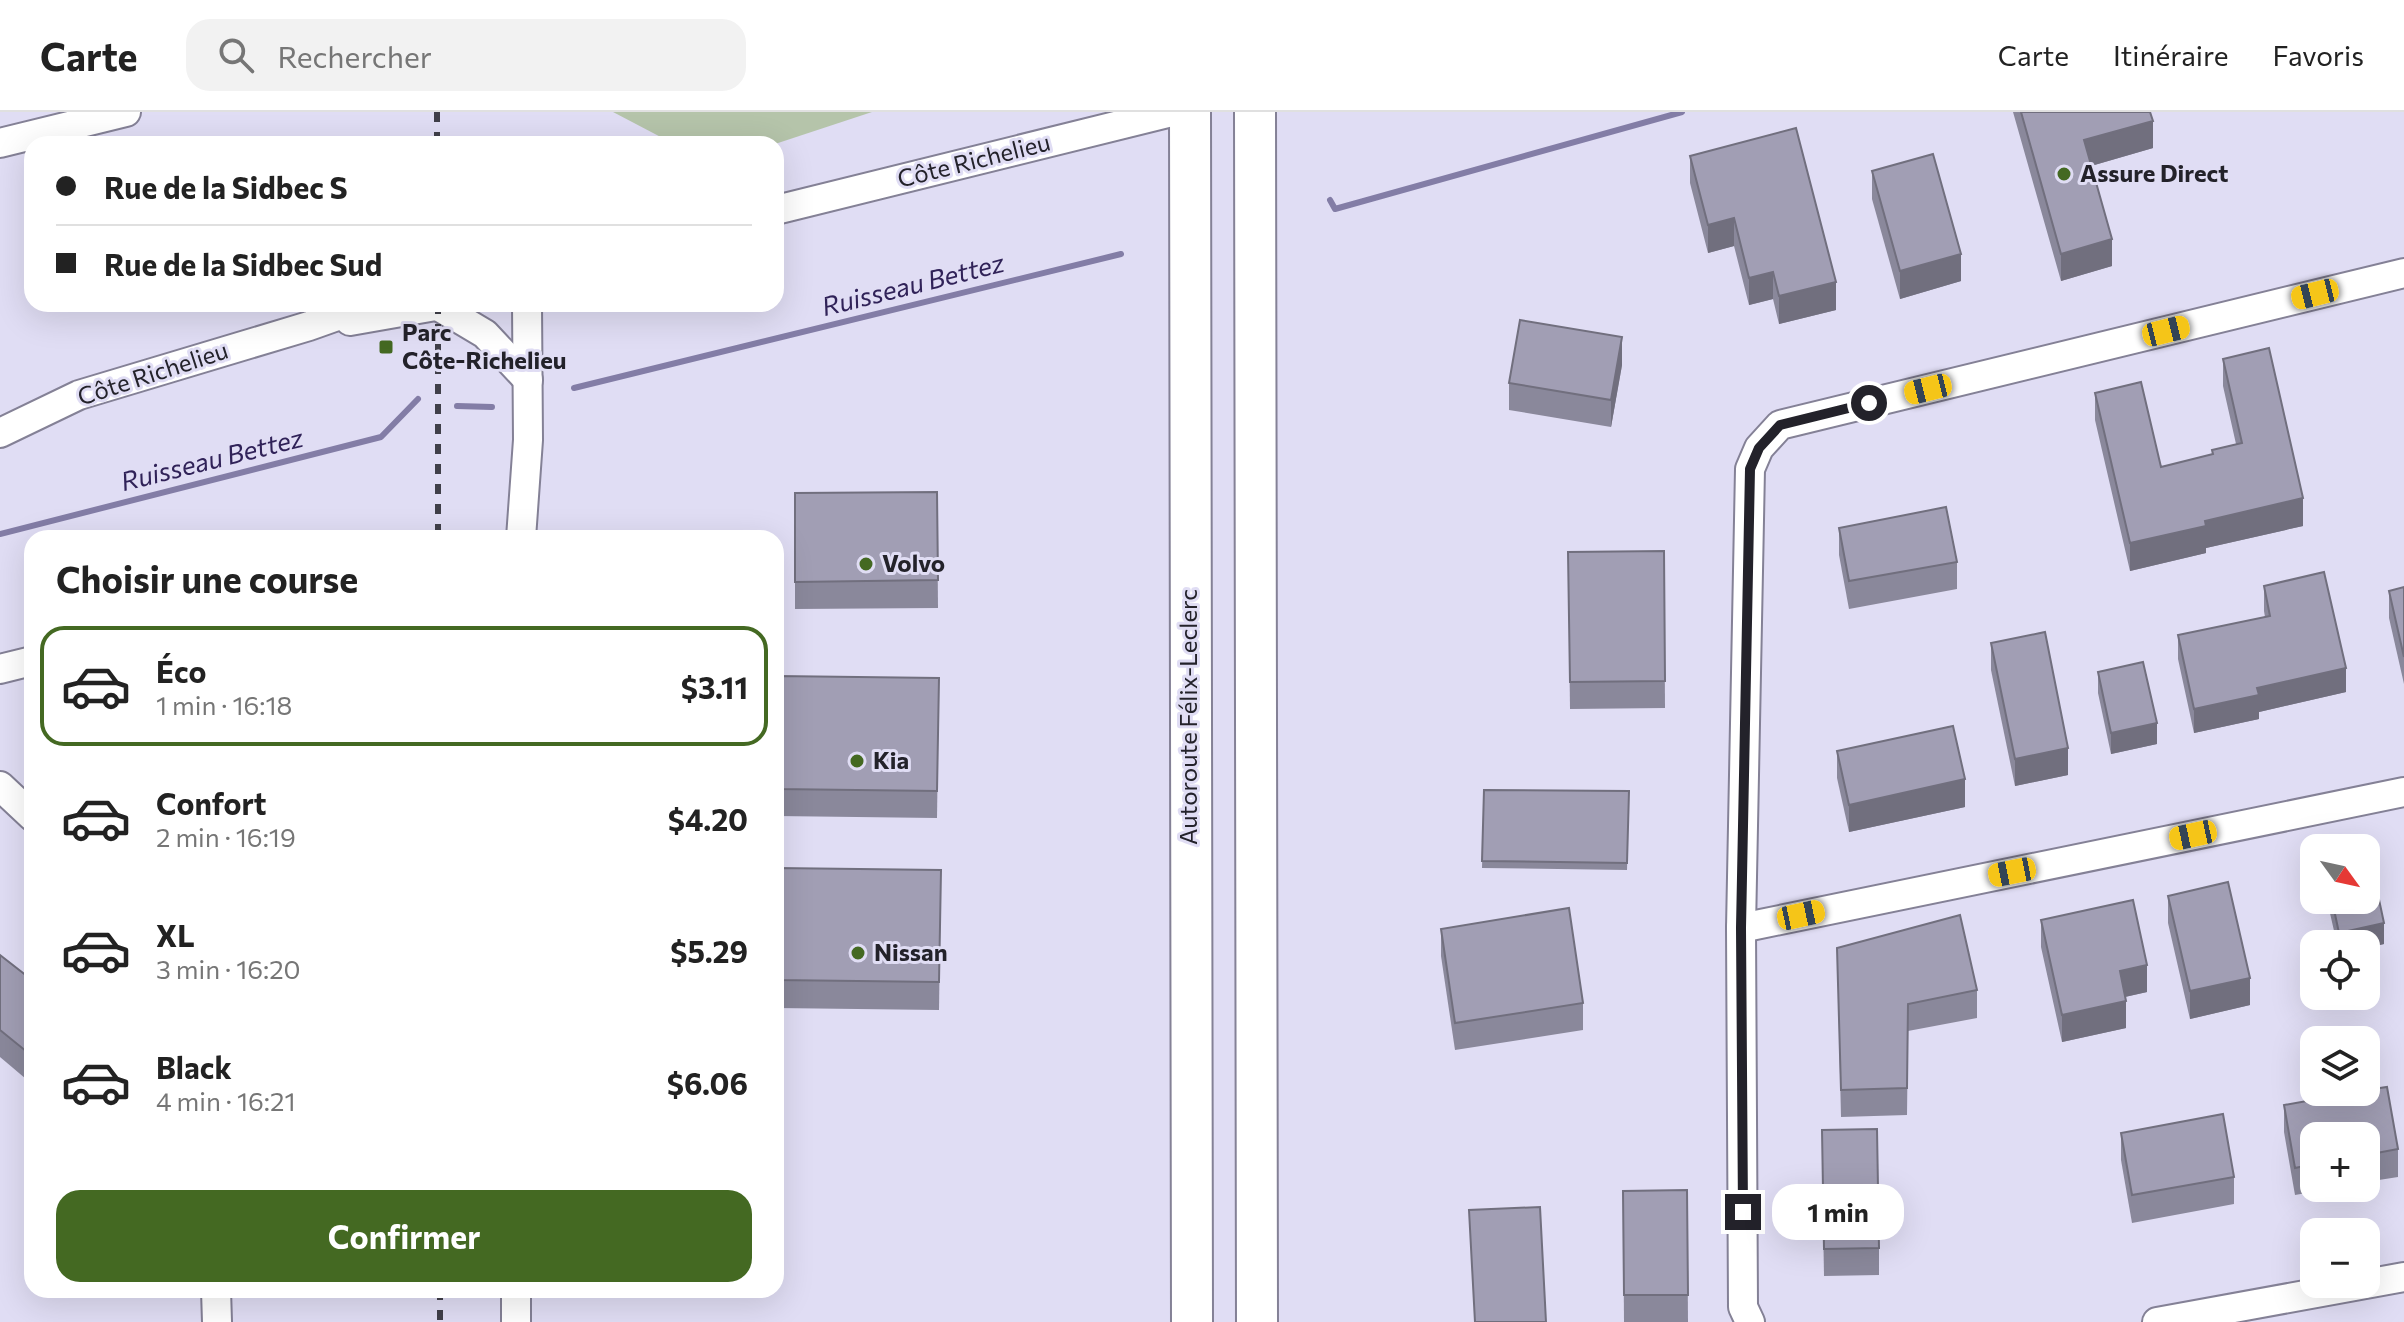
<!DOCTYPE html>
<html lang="fr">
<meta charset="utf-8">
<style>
body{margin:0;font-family:Commissioner,sans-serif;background:#f2f2f2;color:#222;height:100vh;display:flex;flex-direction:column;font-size:30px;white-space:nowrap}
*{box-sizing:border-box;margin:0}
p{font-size:26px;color:#767676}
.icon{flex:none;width:44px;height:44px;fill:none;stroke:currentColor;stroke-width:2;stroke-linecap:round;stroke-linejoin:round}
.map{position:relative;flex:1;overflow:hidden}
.sheet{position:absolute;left:24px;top:418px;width:760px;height:768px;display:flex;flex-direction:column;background:#fff;border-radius:24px;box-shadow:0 8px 32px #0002}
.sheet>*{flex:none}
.hud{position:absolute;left:24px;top:24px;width:760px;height:176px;border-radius:24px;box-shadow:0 8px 32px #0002;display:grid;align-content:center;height:176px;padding:0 32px;background:#fff}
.needle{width:52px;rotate:123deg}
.controls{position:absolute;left:2300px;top:722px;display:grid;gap:16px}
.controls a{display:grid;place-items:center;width:80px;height:80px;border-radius:16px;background:#fff;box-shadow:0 8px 32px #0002;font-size:40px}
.end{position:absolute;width:36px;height:36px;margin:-18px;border:10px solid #23222a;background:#fff;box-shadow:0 0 0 4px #fff}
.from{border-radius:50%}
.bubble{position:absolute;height:56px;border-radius:24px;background:#fff;box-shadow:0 8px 32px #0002;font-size:26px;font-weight:700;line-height:56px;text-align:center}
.car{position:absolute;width:24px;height:48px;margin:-24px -12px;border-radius:10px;box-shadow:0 0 6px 2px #0007;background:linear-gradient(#f5c518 24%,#345 0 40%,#f5c518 0 76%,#345 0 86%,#f5c518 0)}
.hud b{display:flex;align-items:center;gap:28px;height:76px;font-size:30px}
.hud b+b{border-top:2px solid #e0e0e0}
.hud i{width:20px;height:20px;background:#222}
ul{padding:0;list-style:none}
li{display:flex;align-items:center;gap:24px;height:120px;margin:0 16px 12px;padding:0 16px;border:4px solid transparent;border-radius:24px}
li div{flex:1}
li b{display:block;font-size:30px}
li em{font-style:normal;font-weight:700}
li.selected{border-color:#446922}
li>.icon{width:72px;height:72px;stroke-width:1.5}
h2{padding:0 32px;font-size:36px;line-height:96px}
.button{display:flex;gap:16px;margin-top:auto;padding:16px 32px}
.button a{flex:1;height:92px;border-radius:24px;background:#446922;color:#fff;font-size:32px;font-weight:700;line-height:92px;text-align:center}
header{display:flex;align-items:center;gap:48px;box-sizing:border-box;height:112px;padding:0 40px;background:#fff;border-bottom:2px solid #e0e0e0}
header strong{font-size:38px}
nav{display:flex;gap:44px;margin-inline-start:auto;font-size:28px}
.search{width:560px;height:72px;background:#f2f2f2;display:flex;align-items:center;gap:20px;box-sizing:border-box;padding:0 28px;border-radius:24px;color:#767676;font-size:30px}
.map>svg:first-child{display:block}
.green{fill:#b5c4aa}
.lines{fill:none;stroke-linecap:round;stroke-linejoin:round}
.stream{stroke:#837da6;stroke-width:6}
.minor-casing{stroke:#848196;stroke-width:32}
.highway-casing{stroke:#848196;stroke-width:44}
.minor{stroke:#fff;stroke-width:28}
.highway{stroke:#fff;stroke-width:40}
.rail{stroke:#403f49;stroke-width:6;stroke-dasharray:10 10;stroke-linecap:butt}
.wall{fill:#8a889b}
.shaded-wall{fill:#716f7e}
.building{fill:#a19eb4;stroke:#716f7e;stroke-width:2}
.route{stroke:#23222a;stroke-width:10}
.poi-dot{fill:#446922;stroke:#e0ddf4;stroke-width:3}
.labels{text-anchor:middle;stroke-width:6;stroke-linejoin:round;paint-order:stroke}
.street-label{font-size:24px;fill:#23222a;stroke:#e0ddf4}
.poi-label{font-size:24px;font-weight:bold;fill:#23222a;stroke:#e0ddf4;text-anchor:start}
.water-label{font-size:26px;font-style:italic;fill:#302258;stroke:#e0ddf4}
</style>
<header>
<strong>Carte</strong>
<div class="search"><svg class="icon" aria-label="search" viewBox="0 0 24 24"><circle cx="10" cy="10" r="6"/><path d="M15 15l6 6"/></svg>Rechercher</div>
<nav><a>Carte</a><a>Itinéraire</a><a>Favoris</a></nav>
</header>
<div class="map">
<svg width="2404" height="1210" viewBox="0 0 2404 1210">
<rect width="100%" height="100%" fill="#e0ddf4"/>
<polygon class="green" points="613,0 872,0 775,32 674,32"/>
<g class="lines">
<g class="stream">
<polyline points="1330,88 1335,97 1682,0"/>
<polyline points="574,276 1121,142"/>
<polyline points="457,294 492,295"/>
<polyline points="0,422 381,325 418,287"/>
</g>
<defs>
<g id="minor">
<polyline points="0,31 126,0"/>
<polyline points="776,98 1172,0"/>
<polyline points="438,194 485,222 528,268"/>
<polyline points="350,209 447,192"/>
<polyline points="0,321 79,283 309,214 371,192"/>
<polyline points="521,426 528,328 527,192"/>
<polyline points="0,557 32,549"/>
<polyline points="0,674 32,704"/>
<polyline points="1741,816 2404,680"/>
<polyline points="216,1178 217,1210"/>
<polyline points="516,1178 516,1210"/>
<polyline points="1750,1210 1743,1195 1741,816 1750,357 1759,336 1780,313 2404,161"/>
<polyline points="2157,1210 2404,1165"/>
</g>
<g id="highway">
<polyline points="1190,0 1192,1210"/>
<polyline points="1255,0 1257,1210"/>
</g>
</defs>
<use href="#minor" class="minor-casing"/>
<use href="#highway" class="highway-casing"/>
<use href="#minor" class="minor"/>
<use href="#highway" class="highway"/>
<g class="rail">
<polyline points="437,0 437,32"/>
<polyline points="438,192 438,426"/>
<polyline points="440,1178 440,1210"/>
</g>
</g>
<g class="wall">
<polygon points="2013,0 2150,0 2153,36 2091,54 2112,154 2061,169"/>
<polygon points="1690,44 1836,198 1779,212 1773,187 1749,193 1734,134 1708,141 1690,71"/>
<polygon points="1872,59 1961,169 1900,187 1872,87"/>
<polygon points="2223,247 2303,414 2206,436 2206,441 2130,459 2095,308 2095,281 2161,355 2212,343 2212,338 2236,332 2223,274"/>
<polygon points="1622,253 1611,315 1509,298 1509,271"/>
<polygon points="937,380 938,496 795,497 795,381"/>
<polygon points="1839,416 1957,450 1957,477 1849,497 1839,443"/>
<polygon points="1664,439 1665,596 1570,597 1568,440"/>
<polygon points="2264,474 2346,580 2259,600 2259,607 2194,621 2178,547 2178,523 2265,505 2264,499"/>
<polygon points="2404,475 2404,572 2389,506 2389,479"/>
<polygon points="1991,531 2068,663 2015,674 1991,558"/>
<polygon points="2098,560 2157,632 2111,642 2098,581"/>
<polygon points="776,564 939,566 937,706 776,704"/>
<polygon points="1837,639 1965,695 1849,720 1837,666"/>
<polygon points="1484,678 1629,679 1627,758 1482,756"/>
<polygon points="776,756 941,758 939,898 776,896"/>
<polygon points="2168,784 2250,893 2190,907 2168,811"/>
<polygon points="2327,788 2366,788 2384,832 2366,836 2366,832 2337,832"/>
<polygon points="2041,808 2147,880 2125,885 2126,916 2062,930 2041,835"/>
<polygon points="1441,817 1583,891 1583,918 1455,938 1441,844"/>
<polygon points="1837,836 1977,878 1977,906 1908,919 1907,1003 1841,1005"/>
<polygon points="0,843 32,868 32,972 0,945"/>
<polygon points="2387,975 2398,1037 2398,1065 2366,1070 2366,1024 2314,1024 2314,1076 2335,1076 2295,1083 2284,1020 2284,993 2357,980 2366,980 2366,978"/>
<polygon points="2121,1021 2234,1065 2234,1092 2132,1111 2121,1048"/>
<polygon points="1822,1046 1879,1136 1879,1163 1824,1164"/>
<polygon points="1687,1078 1688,1210 1624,1210 1623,1079"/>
</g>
<g class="shaded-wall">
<polygon points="2153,9 2153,36 2084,56 2084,28"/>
<polygon points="1734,106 1734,134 1708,141 1708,113"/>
<polygon points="2112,127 2112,154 2061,169 2061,142"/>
<polygon points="1961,142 1961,169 1900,187 1900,159"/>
<polygon points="1773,160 1773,187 1749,193 1749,166"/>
<polygon points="1836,170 1836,198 1779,212 1779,184"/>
<polygon points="1622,225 1622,253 1611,315 1611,288"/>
<polygon points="2303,386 2303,414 2206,436 2206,441 2130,459 2130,431 2205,409"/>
<polygon points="2346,556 2346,580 2259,600 2259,607 2194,621 2194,597 2257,576"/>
<polygon points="2157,611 2157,632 2111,642 2111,621"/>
<polygon points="2068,636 2068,663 2015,674 2015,647"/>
<polygon points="1965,667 1965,695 1849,720 1849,693"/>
<polygon points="2384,811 2384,832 2366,836 2366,832 2339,832 2339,821"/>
<polygon points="2147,853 2147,880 2120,886 2120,859"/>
<polygon points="2250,866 2250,893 2190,907 2190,879"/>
<polygon points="2126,889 2126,916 2062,930 2062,903"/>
</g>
<g class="building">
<polygon points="2021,0 2150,0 2153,9 2084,28 2112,127 2061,142"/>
<polygon points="1796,16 1836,170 1779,184 1773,160 1749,166 1734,106 1708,113 1690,44"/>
<polygon points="1933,42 1961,142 1900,159 1872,59"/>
<polygon points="1520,208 1622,225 1611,288 1509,271"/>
<polygon points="2269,236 2303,386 2205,409 2206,414 2130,431 2095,281 2141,270 2161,355 2213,342 2212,338 2242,331 2223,247"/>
<polygon points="937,380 938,468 795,470 795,381"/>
<polygon points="1946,395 1957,450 1849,469 1839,416"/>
<polygon points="1664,439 1665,569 1570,570 1568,440"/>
<polygon points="2324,460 2346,556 2257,576 2259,583 2194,597 2178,523 2270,504 2264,474"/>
<polygon points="2404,475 2404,545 2389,479"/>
<polygon points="2045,520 2068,636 2015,647 1991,531"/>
<polygon points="2143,550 2157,611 2111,621 2098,560"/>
<polygon points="776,564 939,566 937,679 776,677"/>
<polygon points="1953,614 1965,667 1849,693 1837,639"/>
<polygon points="1484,678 1629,679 1627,751 1482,749"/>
<polygon points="2371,750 2384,811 2339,821 2332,788 2366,788 2366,751"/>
<polygon points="776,756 941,758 939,870 776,868"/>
<polygon points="2228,770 2250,866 2190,879 2168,784"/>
<polygon points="2133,788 2147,853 2120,859 2126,889 2062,903 2041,808"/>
<polygon points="1569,796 1583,891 1455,911 1441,817"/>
<polygon points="1960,803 1977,878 1908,892 1907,976 1841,978 1837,836"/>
<polygon points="0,843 32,868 32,944 0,918"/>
<polygon points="2387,975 2398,1037 2366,1043 2366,1024 2314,1024 2314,1052 2295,1056 2284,993 2357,980 2366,980 2366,978"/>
<polygon points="2223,1002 2234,1065 2132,1083 2121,1021"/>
<polygon points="1877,1017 1879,1136 1824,1137 1822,1018"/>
<polygon points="1687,1078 1688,1183 1624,1183 1623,1079"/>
<polygon points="1540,1095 1546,1210 1475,1210 1469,1098"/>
</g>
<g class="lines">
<polyline class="route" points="1743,1100 1741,816 1750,357 1759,336 1780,313 1869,291"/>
</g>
<g class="poi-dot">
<circle cx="2064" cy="62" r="8"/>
<rect x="378" y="227" width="16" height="16" rx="4"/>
<circle cx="866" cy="452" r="8"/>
<circle cx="857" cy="649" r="8"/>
<circle cx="858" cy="841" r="8"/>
</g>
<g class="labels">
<g class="street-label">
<text transform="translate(974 49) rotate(-14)" y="8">Côte Richelieu</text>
<text transform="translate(153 262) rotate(-18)" y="8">Côte Richelieu</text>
<text transform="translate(1189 605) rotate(-90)" y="8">Autoroute Félix-Leclerc</text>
</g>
<g class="poi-label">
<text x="2080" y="70">Assure Direct</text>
<text x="402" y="229">Parc<tspan x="402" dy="28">Côte-Richelieu</tspan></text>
<text x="882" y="460">Volvo</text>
<text x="873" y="657">Kia</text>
<text x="874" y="849">Nissan</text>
</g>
<g class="water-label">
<text transform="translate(913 173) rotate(-14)" y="9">Ruisseau Bettez</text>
<text transform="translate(212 348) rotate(-14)" y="9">Ruisseau Bettez</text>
</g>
</g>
</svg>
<div class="controls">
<a><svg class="needle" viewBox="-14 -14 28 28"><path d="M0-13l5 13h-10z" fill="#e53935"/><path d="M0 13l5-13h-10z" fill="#767676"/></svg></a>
<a><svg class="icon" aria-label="locate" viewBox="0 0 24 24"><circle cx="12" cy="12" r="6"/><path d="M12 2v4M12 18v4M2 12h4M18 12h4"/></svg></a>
<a><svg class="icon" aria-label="layers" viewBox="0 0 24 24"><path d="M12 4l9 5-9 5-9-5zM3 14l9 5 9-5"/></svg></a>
<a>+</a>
<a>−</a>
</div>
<i class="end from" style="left:1869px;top:291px"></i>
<i class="end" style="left:1743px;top:1100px"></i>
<div class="bubble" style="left:1772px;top:1072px;width:132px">1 min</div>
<i class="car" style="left:2315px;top:182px;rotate:256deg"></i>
<i class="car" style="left:2166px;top:219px;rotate:76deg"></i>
<i class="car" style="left:1928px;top:277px;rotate:256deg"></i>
<i class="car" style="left:2193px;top:723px;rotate:258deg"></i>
<i class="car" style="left:2012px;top:760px;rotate:259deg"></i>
<i class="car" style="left:1801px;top:803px;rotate:78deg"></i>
<div class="hud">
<b><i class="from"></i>Rue de la Sidbec S</b>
<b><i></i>Rue de la Sidbec Sud</b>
</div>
<section class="sheet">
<h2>Choisir une course</h2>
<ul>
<li class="selected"><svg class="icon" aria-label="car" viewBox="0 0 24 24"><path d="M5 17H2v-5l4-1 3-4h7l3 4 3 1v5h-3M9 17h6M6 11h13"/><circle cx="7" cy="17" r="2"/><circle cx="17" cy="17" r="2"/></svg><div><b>Éco</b><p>1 min · 16:18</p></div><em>$3.11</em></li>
<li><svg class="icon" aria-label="car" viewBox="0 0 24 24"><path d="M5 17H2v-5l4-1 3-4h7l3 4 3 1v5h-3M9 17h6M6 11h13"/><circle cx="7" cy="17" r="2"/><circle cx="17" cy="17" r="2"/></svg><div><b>Confort</b><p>2 min · 16:19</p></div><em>$4.20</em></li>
<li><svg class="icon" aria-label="car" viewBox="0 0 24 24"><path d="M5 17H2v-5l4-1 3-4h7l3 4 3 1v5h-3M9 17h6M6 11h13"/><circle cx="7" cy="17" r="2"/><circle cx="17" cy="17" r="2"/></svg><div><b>XL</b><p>3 min · 16:20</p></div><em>$5.29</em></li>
<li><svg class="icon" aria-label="car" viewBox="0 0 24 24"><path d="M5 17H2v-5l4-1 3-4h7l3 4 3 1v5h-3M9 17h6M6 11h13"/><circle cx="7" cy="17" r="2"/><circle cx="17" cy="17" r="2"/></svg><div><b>Black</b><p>4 min · 16:21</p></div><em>$6.06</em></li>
</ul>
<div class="button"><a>Confirmer</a></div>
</section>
</div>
